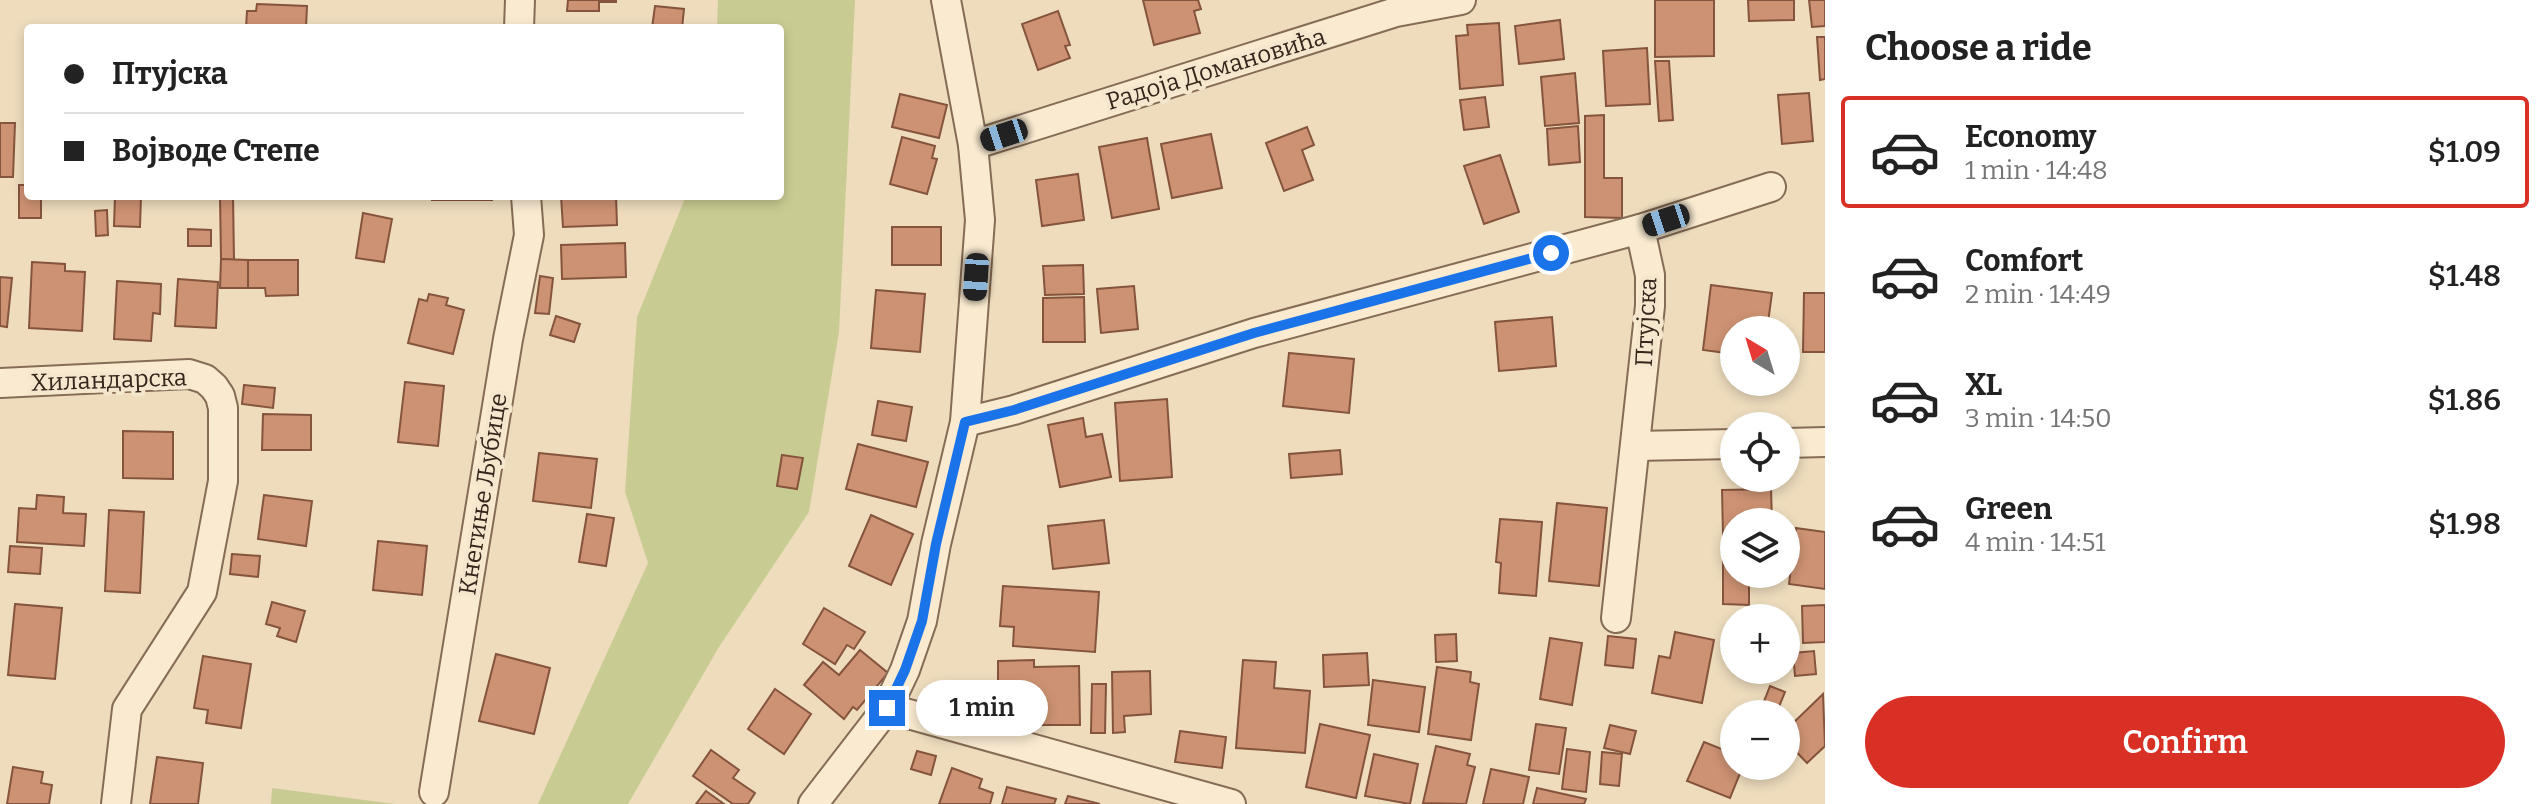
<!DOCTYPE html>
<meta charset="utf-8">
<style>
body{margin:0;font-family:Bitter,serif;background:#f6f6f6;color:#222;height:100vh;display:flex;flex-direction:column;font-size:30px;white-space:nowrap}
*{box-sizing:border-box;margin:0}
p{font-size:26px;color:#767676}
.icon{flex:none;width:44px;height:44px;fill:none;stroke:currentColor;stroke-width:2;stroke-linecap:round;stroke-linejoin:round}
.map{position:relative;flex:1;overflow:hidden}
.sheet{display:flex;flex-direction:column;background:#fff;width:720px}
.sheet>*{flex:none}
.guide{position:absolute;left:24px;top:24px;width:760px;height:176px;border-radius:8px;box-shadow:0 4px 12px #0003;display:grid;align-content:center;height:176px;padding:0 40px;background:#fff}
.needle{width:52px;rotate:322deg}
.fabs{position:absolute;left:1720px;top:316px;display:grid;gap:16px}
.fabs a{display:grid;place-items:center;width:80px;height:80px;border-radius:50%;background:#fff;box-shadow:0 4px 12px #0003;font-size:40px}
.end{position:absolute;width:36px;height:36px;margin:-18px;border:10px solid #1a73e8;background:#fff;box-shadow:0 0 0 4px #fff}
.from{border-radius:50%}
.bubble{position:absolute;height:56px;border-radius:28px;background:#fff;box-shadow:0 4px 12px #0003;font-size:26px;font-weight:600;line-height:56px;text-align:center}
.car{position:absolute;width:24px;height:48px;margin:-24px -12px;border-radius:10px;box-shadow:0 0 6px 2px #0007;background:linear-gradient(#222 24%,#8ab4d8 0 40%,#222 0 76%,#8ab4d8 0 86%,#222 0)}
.guide b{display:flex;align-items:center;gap:28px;height:76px;font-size:30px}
.guide b+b{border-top:2px solid #e0e0e0}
.guide i{width:20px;height:20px;background:#222}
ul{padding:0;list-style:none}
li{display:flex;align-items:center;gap:24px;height:112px;margin:0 16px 12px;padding:0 24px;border:4px solid transparent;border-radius:8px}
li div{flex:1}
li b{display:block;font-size:30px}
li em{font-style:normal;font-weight:600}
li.active{border-color:#d93025}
li>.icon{width:72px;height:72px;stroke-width:1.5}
h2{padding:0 40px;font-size:36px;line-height:96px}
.cta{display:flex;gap:16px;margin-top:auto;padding:16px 40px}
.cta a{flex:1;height:92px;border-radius:48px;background:#d93025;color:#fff;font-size:32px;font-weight:600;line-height:92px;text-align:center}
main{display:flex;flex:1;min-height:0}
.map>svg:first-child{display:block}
.green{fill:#c9cc92}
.building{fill:#cd9273;stroke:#85543c;stroke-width:2}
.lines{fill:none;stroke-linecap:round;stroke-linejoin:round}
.minor-casing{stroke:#866c56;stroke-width:32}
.minor{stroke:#f9ead0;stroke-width:28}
.route{stroke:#1a73e8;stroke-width:10}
.labels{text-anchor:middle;stroke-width:8;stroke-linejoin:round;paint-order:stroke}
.street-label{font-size:24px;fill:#35261b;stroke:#f5e7cd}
</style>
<main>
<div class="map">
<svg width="1825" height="804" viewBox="0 0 1825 804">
<rect width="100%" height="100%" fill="#eedcbd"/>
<g class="green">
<polygon points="718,0 855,0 839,332 809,512 719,647 628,804 538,804 648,563 625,492 637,317 686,196 780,196 780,28 717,28"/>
<polygon points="272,788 395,804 271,804"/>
</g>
<g class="building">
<polygon points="568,0 616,0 616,2 599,2 599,11 567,11"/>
<polygon points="1143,0 1198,0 1201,9 1194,11 1200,33 1154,45"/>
<polygon points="1655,0 1714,0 1714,56 1655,57"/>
<polygon points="1748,0 1794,0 1794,20 1749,21"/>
<polygon points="1809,0 1825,0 1825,26 1812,27"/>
<polygon points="257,4 307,6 306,28 246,28 247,11 256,11"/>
<polygon points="655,6 684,9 682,28 652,28"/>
<polygon points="1058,11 1070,45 1065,46 1070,58 1038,70 1022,24"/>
<polygon points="1560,20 1564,59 1519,64 1515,26"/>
<polygon points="1499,23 1503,85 1460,89 1456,36 1468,35 1467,25"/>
<polygon points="1817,37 1825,37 1825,79 1820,80"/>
<polygon points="1647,48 1650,104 1606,106 1603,51"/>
<polygon points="1655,61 1669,61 1673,120 1659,121"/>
<polygon points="1575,73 1579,123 1545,126 1541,77"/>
<polygon points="1809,93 1813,141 1782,144 1778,95"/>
<polygon points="900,94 947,105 939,138 892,127"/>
<polygon points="1485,97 1489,127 1464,130 1460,100"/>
<polygon points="1604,115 1604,178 1622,178 1622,218 1585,217 1585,116"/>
<polygon points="0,123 15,123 13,177 0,177"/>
<polygon points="1578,126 1580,162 1549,165 1547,129"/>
<polygon points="1307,127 1314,145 1302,150 1313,180 1284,191 1266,143"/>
<polygon points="1211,134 1222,188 1172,198 1161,144"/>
<polygon points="902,137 935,146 932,158 937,159 927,194 890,184"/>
<polygon points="1147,138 1159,209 1112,218 1099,147"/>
<polygon points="1500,155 1519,212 1484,224 1464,166"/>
<polygon points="1078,174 1084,220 1042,226 1036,180"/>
<polygon points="19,185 28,185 28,196 41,196 41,218 19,218"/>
<polygon points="115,196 141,196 140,227 114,226"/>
<polygon points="220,196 233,196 234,260 221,259"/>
<rect x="432" y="196" width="60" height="4"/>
<polygon points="561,196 616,196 617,225 563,227"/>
<polygon points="107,210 108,235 96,236 95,211"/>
<polygon points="363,213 392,219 384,262 356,258"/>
<rect x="892" y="227" width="49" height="38"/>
<polygon points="188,229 211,230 211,246 188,246"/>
<polygon points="625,243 626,277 562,279 561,245"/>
<polygon points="221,259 248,260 248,288 220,288"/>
<polygon points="248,260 298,260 298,295 266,296 265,288 248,288"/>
<polygon points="32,262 65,264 65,271 85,272 82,331 29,328"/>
<polygon points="1083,265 1084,294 1045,295 1043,266"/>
<polygon points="540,276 553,278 549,314 535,313"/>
<polygon points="0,277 12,278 7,327 0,326"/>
<polygon points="178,279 218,282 216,328 175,326"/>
<polygon points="117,281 161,284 160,314 153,313 151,341 114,339"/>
<polygon points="1711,285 1772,293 1767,330 1734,330 1734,354 1703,350"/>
<polygon points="1134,286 1138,329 1101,333 1097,289"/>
<polygon points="876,290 925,294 920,352 871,348"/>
<polygon points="1804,293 1825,293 1825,352 1803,352"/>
<polygon points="429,294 448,298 446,305 464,310 453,354 408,343 419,299 427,301"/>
<polygon points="1084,297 1085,342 1043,342 1043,298"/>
<polygon points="556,316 580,324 574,342 550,335"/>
<polygon points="1552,317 1556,366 1499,371 1495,322"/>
<polygon points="1289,353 1354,359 1349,413 1283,406"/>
<polygon points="405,382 444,386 438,446 398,442"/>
<polygon points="244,385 275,388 273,408 242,404"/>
<polygon points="1167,399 1172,477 1120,481 1115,403"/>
<polygon points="878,401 912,407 906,441 872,435"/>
<polygon points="263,414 311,415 311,450 262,450"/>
<polygon points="1083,418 1086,437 1102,434 1111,477 1060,487 1048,425"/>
<polygon points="123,431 173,432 173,479 123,478"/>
<polygon points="858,444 928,462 916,507 846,489"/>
<polygon points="1340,450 1342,474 1291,478 1289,454"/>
<polygon points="539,453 597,459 591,508 533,501"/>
<polygon points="782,455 803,458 797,489 777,486"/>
<polygon points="1771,489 1772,522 1734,522 1734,535 1723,535 1722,490"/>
<polygon points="37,495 64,497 63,513 86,514 84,546 17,542 19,508 36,509"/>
<polygon points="264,495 312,501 306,546 258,539"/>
<polygon points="1557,503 1607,508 1599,586 1549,581"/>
<polygon points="109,510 144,512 140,593 105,591"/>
<polygon points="587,514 614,518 606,566 579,562"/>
<polygon points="871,515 913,534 891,585 849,566"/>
<polygon points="1500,519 1542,522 1536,596 1499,593 1501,563 1496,562"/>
<polygon points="1104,520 1109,563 1053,569 1048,526"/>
<polygon points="1796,528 1825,532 1825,589 1789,584"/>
<polygon points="378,541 427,546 422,595 373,590"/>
<polygon points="1723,545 1734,545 1734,574 1749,574 1749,605 1723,604"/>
<polygon points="10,546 42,548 40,574 8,572"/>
<polygon points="232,554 260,556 258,577 230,574"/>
<polygon points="1003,586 1099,592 1095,652 1013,646 1014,627 1000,626"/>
<polygon points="272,602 305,611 296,642 277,636 280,628 266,624"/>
<polygon points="15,604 62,608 55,679 8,675"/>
<polygon points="1825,605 1825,642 1803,643 1802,606"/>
<polygon points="824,608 865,632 854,649 847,645 835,664 803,644"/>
<polygon points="1675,632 1714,640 1702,703 1652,693 1659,656 1670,658"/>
<polygon points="1456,634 1457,661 1436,662 1435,635"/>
<polygon points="1608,636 1636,639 1633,668 1605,665"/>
<polygon points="1550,638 1582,643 1572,705 1540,699"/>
<polygon points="860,650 888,673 857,710 853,707 844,719 804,685 823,662 839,675"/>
<polygon points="1814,651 1816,674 1795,676 1793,653"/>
<polygon points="1367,653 1369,685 1324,687 1323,655"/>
<polygon points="496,654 550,668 534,734 479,721"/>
<polygon points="203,656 251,664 241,728 206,723 208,710 194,708"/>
<polygon points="1034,660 1034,667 1079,666 1080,725 1042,725 1042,713 1024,714 1024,704 998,704 998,661"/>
<polygon points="1243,660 1276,662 1274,688 1310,691 1305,753 1236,748"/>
<polygon points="1437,667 1471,672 1470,682 1479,684 1471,740 1428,734"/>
<polygon points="1150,671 1151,714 1124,716 1125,732 1113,733 1112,672"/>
<polygon points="1373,680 1425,687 1419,732 1368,725"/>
<polygon points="1092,684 1106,684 1105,733 1091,733"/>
<polygon points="1770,686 1785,692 1776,714 1759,714"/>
<polygon points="775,689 811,714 784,754 748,729"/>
<polygon points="1823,694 1825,746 1807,763 1786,741 1786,730"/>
<polygon points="1320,724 1370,735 1356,798 1306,787"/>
<polygon points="1536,724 1566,728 1559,774 1529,770"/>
<polygon points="1610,725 1636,731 1630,754 1604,748"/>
<polygon points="1180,731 1226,737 1222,768 1175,762"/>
<polygon points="1704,742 1734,754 1734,766 1743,766 1730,798 1687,781"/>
<polygon points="1436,746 1470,754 1467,765 1475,767 1466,804 1423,803"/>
<polygon points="1567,749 1590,752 1586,792 1562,789"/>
<polygon points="711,750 739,770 733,778 755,793 748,804 733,804 693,776"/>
<polygon points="917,751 936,756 931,775 911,769"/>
<polygon points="1602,752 1622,754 1619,786 1600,784"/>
<polygon points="1374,754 1418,764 1410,804 1365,796"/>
<polygon points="157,757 203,763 198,804 150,804"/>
<polygon points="13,767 43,772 41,783 52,785 49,804 7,804"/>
<polygon points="952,768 982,779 979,788 993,793 990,804 939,804"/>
<polygon points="1491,769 1529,777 1523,804 1483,804"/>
<polygon points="1007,787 1056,799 1054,804 1002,804"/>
<polygon points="1537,788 1586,799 1584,804 1533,804"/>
<polygon points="706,791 724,804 696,804"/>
<polygon points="1068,796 1100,804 1065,804"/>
</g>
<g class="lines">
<defs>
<g id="minor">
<polyline points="519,28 520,0"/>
<polyline points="973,145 1396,12 1461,0"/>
<polyline points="1640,229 1771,187"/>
<polyline points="0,383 189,374 205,379 214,387 220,396 223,408 223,481 202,592 127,709 116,804"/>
<polyline points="965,422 1014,410 1254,333 1640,229 1650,275 1650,306 1616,618"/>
<polyline points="1786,443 1825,442"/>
<polyline points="1635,446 1734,444"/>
<polyline points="887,708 1231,804"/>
<polyline points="434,792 508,339 529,235 526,196"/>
<polyline points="813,804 887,708 905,670 922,621 936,544 965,422 980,220 973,145 946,0"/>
</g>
</defs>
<use href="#minor" class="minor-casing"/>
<use href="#minor" class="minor"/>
</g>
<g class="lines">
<polyline class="route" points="887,708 905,670 922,621 936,544 965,422 1014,410 1254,333 1551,253"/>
</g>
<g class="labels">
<g class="street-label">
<text transform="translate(1216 69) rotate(-17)" y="8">Радоја Домановића</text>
<text transform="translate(1646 322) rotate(-87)" y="8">Птујска</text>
<text transform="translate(109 380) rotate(-2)" y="8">Хиландарска</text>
<text transform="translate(483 494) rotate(-81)" y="8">Кнегиње Љубице</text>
</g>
</g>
</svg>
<div class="fabs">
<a><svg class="needle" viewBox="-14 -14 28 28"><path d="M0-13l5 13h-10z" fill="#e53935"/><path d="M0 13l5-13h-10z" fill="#767676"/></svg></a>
<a><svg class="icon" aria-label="locate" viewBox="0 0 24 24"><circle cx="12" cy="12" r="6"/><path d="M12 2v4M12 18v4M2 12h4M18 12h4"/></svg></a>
<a><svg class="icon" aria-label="layers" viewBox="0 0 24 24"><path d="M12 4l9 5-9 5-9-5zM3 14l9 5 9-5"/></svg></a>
<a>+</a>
<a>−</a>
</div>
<i class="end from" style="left:1551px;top:253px"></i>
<i class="end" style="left:887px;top:708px"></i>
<div class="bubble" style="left:916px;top:680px;width:132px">1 min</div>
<i class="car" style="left:1004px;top:135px;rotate:252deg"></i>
<i class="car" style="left:1666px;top:220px;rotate:252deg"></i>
<i class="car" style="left:976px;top:277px;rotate:184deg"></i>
<div class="guide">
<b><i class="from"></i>Птујска</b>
<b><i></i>Војводе Степе</b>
</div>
</div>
<section class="sheet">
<h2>Choose a ride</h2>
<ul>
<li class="active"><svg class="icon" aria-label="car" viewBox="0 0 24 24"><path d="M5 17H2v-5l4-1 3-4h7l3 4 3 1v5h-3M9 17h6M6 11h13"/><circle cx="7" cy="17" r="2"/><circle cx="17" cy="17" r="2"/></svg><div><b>Economy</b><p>1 min · 14:48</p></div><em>$1.09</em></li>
<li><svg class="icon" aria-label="car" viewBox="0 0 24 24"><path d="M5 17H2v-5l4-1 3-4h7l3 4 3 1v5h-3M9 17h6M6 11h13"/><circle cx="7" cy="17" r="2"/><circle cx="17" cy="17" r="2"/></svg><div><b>Comfort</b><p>2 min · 14:49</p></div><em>$1.48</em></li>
<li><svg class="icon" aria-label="car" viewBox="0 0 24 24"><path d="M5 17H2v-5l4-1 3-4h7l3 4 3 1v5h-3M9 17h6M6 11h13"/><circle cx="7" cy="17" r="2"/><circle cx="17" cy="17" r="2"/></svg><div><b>XL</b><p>3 min · 14:50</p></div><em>$1.86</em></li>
<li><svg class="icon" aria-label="car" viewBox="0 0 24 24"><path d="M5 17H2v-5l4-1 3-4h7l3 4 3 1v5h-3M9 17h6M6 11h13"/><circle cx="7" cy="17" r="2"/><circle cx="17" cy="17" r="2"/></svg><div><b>Green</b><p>4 min · 14:51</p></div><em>$1.98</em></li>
</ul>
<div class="cta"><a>Confirm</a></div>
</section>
</main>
